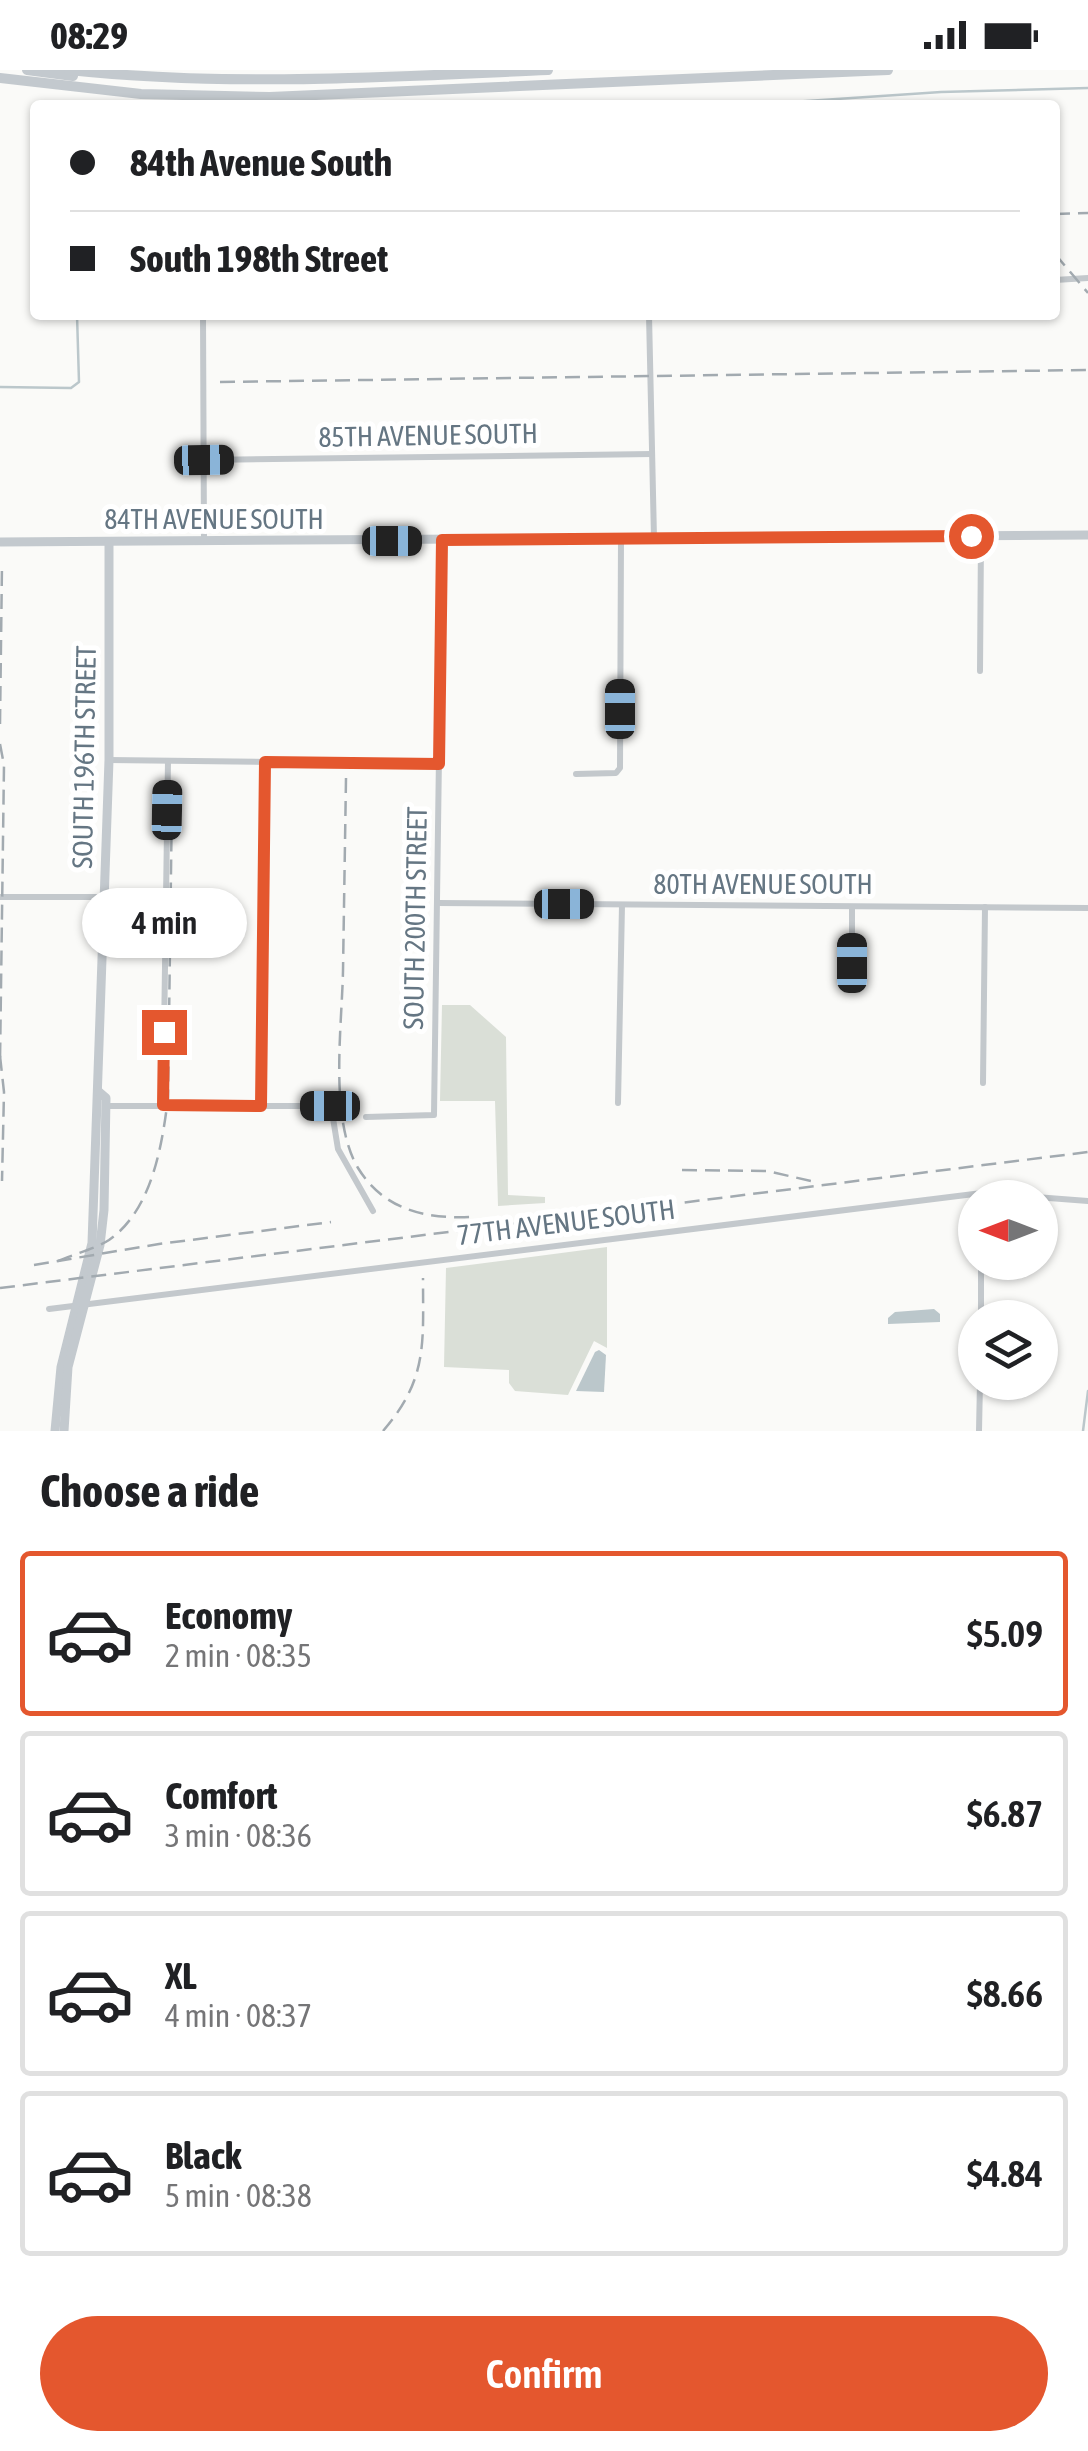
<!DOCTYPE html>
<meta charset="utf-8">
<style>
body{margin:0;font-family:"Asap Condensed",sans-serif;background:#f6f6f6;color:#202124;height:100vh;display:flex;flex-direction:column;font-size:38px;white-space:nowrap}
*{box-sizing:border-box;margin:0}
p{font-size:32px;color:#757577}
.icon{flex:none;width:55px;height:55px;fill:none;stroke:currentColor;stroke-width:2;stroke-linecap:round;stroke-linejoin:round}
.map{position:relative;height:1361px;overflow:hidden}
.details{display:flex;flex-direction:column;background:#fff;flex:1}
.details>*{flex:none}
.top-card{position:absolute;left:30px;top:30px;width:1030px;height:220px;border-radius:10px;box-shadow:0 2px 8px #0004;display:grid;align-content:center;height:220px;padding:0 40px;background:#fff}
.needle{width:65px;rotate:270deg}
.fabs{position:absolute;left:958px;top:1110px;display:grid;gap:20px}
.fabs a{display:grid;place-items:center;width:100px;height:100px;border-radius:50%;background:#fff;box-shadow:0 2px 8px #0004;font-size:50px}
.end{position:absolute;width:45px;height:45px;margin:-22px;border:12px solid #e4572e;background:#fff;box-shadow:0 0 0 5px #fff}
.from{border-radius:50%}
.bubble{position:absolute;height:70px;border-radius:35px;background:#fff;box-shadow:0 2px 8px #0004;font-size:32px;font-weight:600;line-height:70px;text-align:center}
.car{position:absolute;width:30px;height:60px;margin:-30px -15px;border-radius:12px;box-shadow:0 0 8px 2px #0007;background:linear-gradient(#222 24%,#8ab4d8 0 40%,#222 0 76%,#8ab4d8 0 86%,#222 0)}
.top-card b{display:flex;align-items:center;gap:35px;height:95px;font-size:38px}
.top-card b+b{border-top:2px solid #e0e0e0}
.top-card i{width:25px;height:25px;background:#202124}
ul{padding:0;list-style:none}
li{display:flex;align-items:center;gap:30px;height:165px;margin:0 20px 15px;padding:0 20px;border:5px solid #e0e0e0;border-radius:10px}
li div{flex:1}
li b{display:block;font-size:38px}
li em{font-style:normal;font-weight:600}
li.on{border-color:#e4572e}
li>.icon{width:90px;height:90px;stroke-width:1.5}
h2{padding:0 40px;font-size:45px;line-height:120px}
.cta{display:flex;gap:20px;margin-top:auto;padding:20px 40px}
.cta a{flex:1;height:115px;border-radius:60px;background:#e4572e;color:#fff;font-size:40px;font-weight:600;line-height:115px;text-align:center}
.status{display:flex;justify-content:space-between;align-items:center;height:70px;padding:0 50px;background:#fff;direction:ltr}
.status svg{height:28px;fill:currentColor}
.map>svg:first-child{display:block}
.green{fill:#dadfd7}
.water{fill:#bbc7cb}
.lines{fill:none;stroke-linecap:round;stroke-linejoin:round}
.stream{stroke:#bbc7cb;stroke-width:2.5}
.minor{stroke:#c3c8cc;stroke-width:6}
.major{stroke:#c3c9ce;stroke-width:9}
.highway{stroke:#c3c9ce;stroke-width:10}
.rail{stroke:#a2aab0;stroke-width:2.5;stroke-dasharray:15 8;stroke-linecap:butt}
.route{stroke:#e4572e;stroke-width:12}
.labels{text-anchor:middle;stroke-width:10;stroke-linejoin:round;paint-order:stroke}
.street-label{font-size:28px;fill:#657683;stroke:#fff}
</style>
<div class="status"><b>08:29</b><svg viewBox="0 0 49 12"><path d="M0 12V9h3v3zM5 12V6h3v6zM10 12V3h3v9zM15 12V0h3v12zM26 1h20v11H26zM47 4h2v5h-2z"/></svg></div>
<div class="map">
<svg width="1088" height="1361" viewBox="0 0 1088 1361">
<rect width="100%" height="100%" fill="#fafaf8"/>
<g class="green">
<polygon points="442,935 470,935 506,967 508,1125 545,1127 545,1133 498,1136 495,1031 440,1031"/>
<polygon points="607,1177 607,1278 594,1271 568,1325 515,1321 509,1313 509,1300 444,1297 446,1198"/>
</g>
<g class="water">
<polygon points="934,1239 940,1244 940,1252 888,1254 888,1248 895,1242"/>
<polygon points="599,1280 606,1285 604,1322 576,1321 595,1282"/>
</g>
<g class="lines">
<g class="stream">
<polyline points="747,35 941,22 1088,18"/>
<polyline points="0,317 71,318 79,312 77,245"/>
<polyline points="1083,1361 1088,1321"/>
</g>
<g class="minor">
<polyline points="1055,210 1088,208"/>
<polyline points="203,245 204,471"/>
<polyline points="649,245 654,468"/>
<polyline points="203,246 228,245"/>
<polyline points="204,390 652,384"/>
<polyline points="980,601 981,466"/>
<polyline points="109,690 439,694"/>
<polyline points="576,704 616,703 620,698 621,468"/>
<polyline points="0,827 103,827"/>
<polyline points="437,833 1088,838"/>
<polyline points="852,917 852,837"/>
<polyline points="983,1013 985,837"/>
<polyline points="618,1033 622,835"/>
<polyline points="163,1035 168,691"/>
<polyline points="106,1036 331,1036 338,1079 373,1141"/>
<polyline points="261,1036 265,692"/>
<polyline points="366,1047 434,1045 442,471"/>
<polyline points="49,1239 982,1123 1088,1131"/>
<polyline points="981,1248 981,1192"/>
<polyline points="979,1361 980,1312"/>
</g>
<g class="major">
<polyline points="0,472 1088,465"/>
<polyline points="55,1361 61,1297 92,1173 109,690 109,473"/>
<polyline points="64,1361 68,1297 100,1175 104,1140 106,1028 99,1022"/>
</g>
<g class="highway">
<polyline points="27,0 73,6"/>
<path d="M69 0C228 17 388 7 548 0"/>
<polyline points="0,8 141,24 270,27 888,0"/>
</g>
<g class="rail">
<polyline points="1055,144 1088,143"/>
<polyline points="1055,184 1088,223"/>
<polyline points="220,312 1088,300"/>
<polyline points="0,654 2,494"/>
<polyline points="0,674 4,695 0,992"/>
<path d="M346 708C345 772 344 836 343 901 342 956 329 1049 358 1098 384 1140 425 1149 471 1147"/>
<polyline points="0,986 4,1022 2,1111"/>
<polyline points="682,1100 767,1101 811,1111"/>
<path d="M58 1191C74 1184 95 1179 109 1170 152 1140 162 1076 168 1028L172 726"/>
<polyline points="34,1195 159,1174 331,1152"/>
<polyline points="0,1218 1088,1082"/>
<path d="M383 1361C428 1309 423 1273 423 1208"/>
</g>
</g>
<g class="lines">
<polyline class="route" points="164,962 163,1035 261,1036 265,692 439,694 442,470 971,466"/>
</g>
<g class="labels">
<g class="street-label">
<text transform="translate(428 365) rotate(-1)" y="10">85TH AVENUE SOUTH</text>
<text x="214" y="459">84TH AVENUE SOUTH</text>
<text transform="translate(84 687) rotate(-89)" y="10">SOUTH 196TH STREET</text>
<text x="763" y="824">80TH AVENUE SOUTH</text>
<text transform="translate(415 848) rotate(-89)" y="10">SOUTH 200TH STREET</text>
<text transform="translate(566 1152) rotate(-7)" y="10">77TH AVENUE SOUTH</text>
</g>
</g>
</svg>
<div class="fabs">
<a><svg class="needle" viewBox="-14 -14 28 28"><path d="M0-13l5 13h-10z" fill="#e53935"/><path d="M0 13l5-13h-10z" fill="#757577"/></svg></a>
<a><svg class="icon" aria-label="layers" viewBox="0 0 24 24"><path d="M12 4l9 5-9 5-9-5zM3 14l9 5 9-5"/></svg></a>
</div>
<i class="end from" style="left:971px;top:466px"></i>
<i class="end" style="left:164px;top:962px"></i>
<div class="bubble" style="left:82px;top:818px;width:165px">4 min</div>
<i class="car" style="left:204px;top:390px;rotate:89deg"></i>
<i class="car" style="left:392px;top:471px;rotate:90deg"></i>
<i class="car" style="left:620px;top:639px;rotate:0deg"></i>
<i class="car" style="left:167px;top:740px;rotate:1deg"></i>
<i class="car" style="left:564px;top:834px;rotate:90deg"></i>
<i class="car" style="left:852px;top:893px;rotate:0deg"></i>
<i class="car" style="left:330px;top:1036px;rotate:270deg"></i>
<div class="top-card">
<b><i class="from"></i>84th Avenue South</b>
<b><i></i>South 198th Street</b>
</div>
</div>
<section class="details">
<h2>Choose a ride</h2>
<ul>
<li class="on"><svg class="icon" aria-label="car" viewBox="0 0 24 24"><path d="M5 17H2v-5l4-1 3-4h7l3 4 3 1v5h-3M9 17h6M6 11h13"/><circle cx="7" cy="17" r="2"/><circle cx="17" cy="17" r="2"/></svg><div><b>Economy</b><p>2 min · 08:35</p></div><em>$5.09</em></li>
<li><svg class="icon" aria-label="car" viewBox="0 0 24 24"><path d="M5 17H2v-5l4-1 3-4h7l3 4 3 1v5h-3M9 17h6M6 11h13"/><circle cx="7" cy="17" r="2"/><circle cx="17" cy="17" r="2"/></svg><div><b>Comfort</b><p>3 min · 08:36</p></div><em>$6.87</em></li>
<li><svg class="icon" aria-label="car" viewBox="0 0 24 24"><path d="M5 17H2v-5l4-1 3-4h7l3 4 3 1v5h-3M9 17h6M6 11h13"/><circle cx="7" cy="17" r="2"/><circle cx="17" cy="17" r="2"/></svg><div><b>XL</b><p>4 min · 08:37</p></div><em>$8.66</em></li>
<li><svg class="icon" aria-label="car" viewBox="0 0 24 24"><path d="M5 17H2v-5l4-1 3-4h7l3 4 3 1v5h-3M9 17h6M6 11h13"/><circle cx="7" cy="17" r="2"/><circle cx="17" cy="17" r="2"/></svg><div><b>Black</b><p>5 min · 08:38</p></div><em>$4.84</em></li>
</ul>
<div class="cta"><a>Confirm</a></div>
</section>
